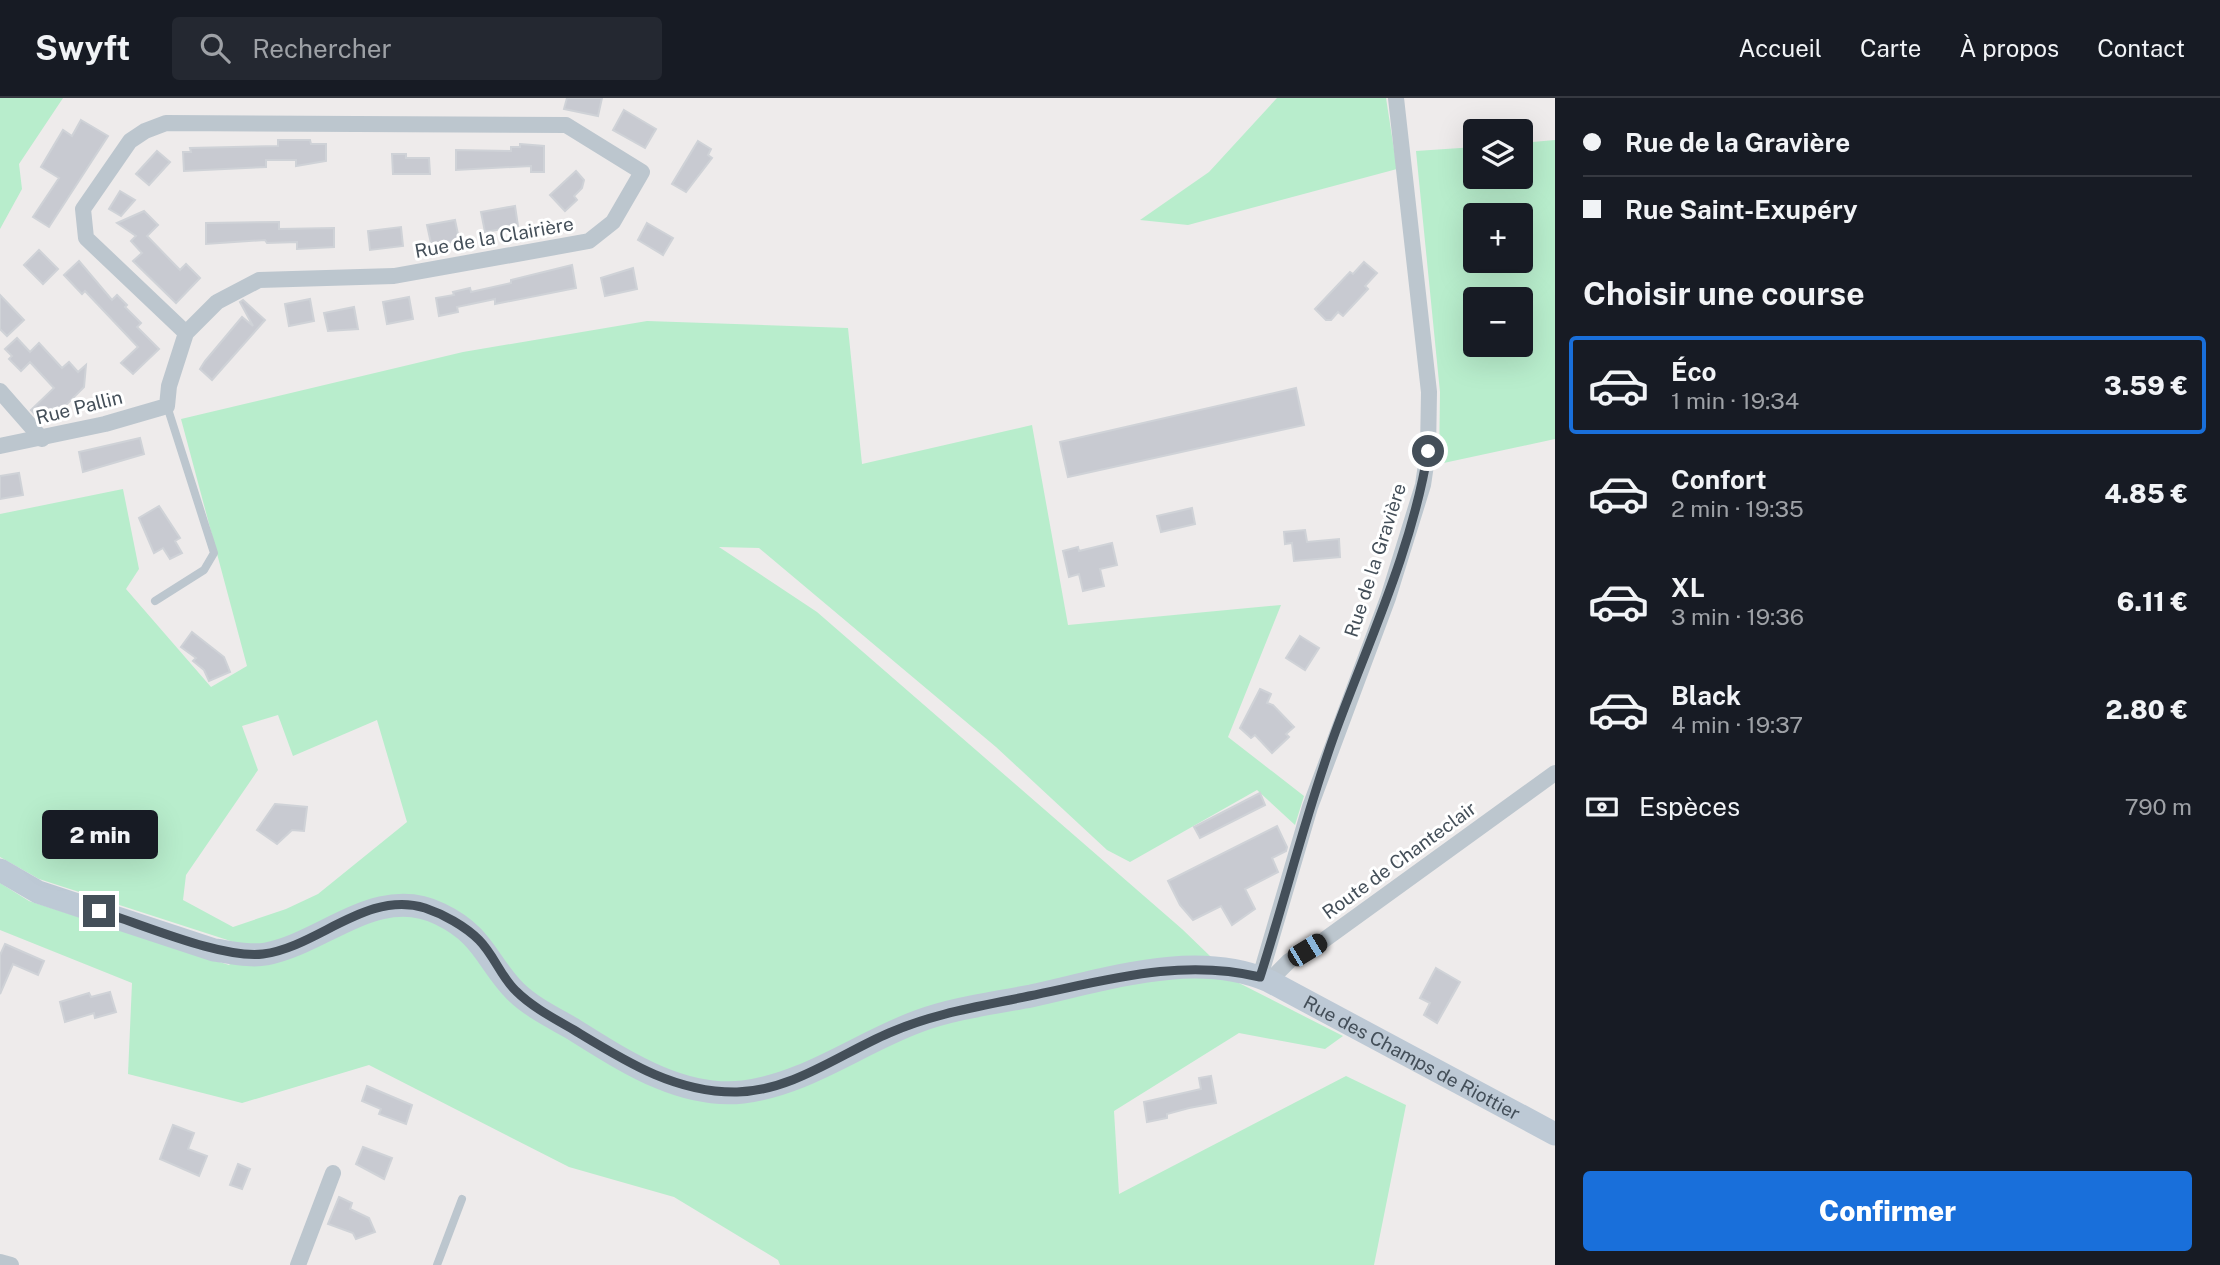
<!DOCTYPE html>
<html lang="fr">
<meta charset="utf-8">
<style>
body{margin:0;font-family:"Public Sans",sans-serif;background:#242831;color:#f1f3f6;height:100vh;display:flex;flex-direction:column;font-size:26px;white-space:nowrap}
*{box-sizing:border-box;margin:0}
p{font-size:23px;color:#9ea1a6}
.icon{flex:none;width:38px;height:38px;fill:none;stroke:currentColor;stroke-width:2;stroke-linecap:round;stroke-linejoin:round}
.map{position:relative;flex:1;overflow:hidden}
.side{display:flex;flex-direction:column;background:#171b24;width:665px}
.side>*{flex:none}
.banner{display:grid;align-content:center;height:154px;padding:0 28px;background:#171b24}
.buttons{position:absolute;left:1463px;top:21px;display:grid;gap:14px}
.buttons a{display:grid;place-items:center;width:70px;height:70px;border-radius:7px;background:#171b24;box-shadow:0 7px 28px #0002;font-size:35px}
.end{position:absolute;width:32px;height:32px;margin:-16px;border:9px solid #444f59;background:#fff;box-shadow:0 0 0 4px #fff}
.from{border-radius:50%}
.bubble{position:absolute;height:49px;border-radius:7px;background:#171b24;box-shadow:0 7px 28px #0002;font-size:23px;font-weight:800;line-height:49px;text-align:center}
.car{position:absolute;width:21px;height:42px;margin:-21px -10px;border-radius:9px;box-shadow:0 0 5px 2px #0007;background:linear-gradient(#222 24%,#8ab4d8 0 40%,#222 0 76%,#8ab4d8 0 86%,#222 0)}
.banner b{display:flex;align-items:center;gap:24px;height:66px;font-size:26px}
.banner b+b{border-top:2px solid #363941}
.banner i{width:18px;height:18px;background:#f1f3f6}
ul{padding:0;list-style:none}
li{display:flex;align-items:center;gap:21px;height:98px;margin:0 14px 10px;padding:0 14px;border:4px solid transparent;border-radius:7px}
li div{flex:1}
li b{display:block;font-size:26px}
li em{font-style:normal;font-weight:800}
li.selected{border-color:#196fda}
li>.icon{width:63px;height:63px;stroke-width:1.5}
h2{padding:0 28px;font-size:32px;line-height:84px}
.pay{display:flex;align-items:center;gap:18px;height:77px;padding:0 28px;font-size:26px}
.pay p{margin-inline-start:auto}
.button{display:flex;gap:14px;margin-top:auto;padding:14px 28px}
.button a{flex:1;height:80px;border-radius:7px;background:#196fda;color:#fff;font-size:28px;font-weight:800;line-height:80px;text-align:center}
header{display:flex;align-items:center;gap:42px;box-sizing:border-box;height:98px;padding:0 35px;background:#171b24;border-bottom:2px solid #363941}
header strong{font-size:33px}
nav{display:flex;gap:38px;margin-inline-start:auto;font-size:24px}
.search{width:490px;height:63px;background:#242831;display:flex;align-items:center;gap:18px;box-sizing:border-box;padding:0 24px;border-radius:7px;color:#9ea1a6;font-size:26px}
main{display:flex;flex:1;min-height:0}
.map>svg:first-child{display:block}
.green{fill:#b8edcc;fill-rule:evenodd}
.building{fill:#c8cad1;stroke:#cfd2d7;stroke-width:2}
.lines{fill:none;stroke-linecap:round;stroke-linejoin:round}
.lane{stroke:#bcc6ce;stroke-width:8}
.street{stroke:#bcc6ce;stroke-width:16}
.secondary{stroke:#bdc9d5;stroke-width:23}
.route{stroke:#444f59;stroke-width:9}
.labels{text-anchor:middle;stroke-width:6;stroke-linejoin:round;paint-order:stroke}
.street-label{font-size:19px;fill:#444f59;stroke:#fff}
</style>
<header>
<strong>Swyft</strong>
<div class="search"><svg class="icon" aria-label="search" viewBox="0 0 24 24"><circle cx="10" cy="10" r="6"/><path d="M15 15l6 6"/></svg>Rechercher</div>
<nav><a>Accueil</a><a>Carte</a><a>À propos</a><a>Contact</a></nav>
</header>
<main>
<div class="map">
<svg width="1555" height="1167" viewBox="0 0 1555 1167">
<rect width="100%" height="100%" fill="#eeebeb"/>
<g class="green">
<polygon points="0,0 63,0 19,66 22,91 0,131"/>
<polygon points="1277,0 1386,0 1397,71 1188,127 1140,122 1209,74"/>
<path d="M1555 42V341L1439 366 1440 294 1416 53 1475 49V79H1521V45ZM1475 117H1521V163H1475ZM1475 201H1521V247H1475Z"/>
<path d="M647 223 848 230 862 366 1032 327 1068 527 1281 507 1228 639 1304 698 1295 727 1257 692 1130 764 1107 752 996 649 759 450 719 449 817 514 1182 831 1237 884 1343 938 1325 951 1239 935 1114 1013 1119 1096 1346 978 1406 1007 1374 1167H780L778 1162 674 1099 569 1069 369 967 242 1005 128 976 132 885 0 832V785L29 803 229 867 246 848 39 781 0 759V416L123 391 139 471 126 491 211 589 247 568 181 321 463 254ZM278 617 293 658 377 622 407 724 318 796 286 811 233 829 183 802 186 777 258 672 242 628Z"/>
</g>
<g class="building">
<polygon points="567,0 602,0 598,18 564,11"/>
<polygon points="624,12 656,31 645,50 613,32"/>
<polygon points="81,22 108,38 49,129 33,119 59,80 41,69 63,32 72,38"/>
<polygon points="278,42 310,42 311,46 326,46 326,63 296,68 296,62 266,62 266,69 184,73 183,54 191,54 190,50 278,48"/>
<polygon points="698,43 711,51 708,57 712,60 686,94 672,86"/>
<polygon points="520,46 544,48 544,74 531,74 531,68 456,72 456,52 511,53 511,49 520,49"/>
<polygon points="157,53 170,64 149,87 136,76"/>
<polygon points="392,56 406,56 406,60 429,60 430,76 393,76"/>
<polygon points="576,73 584,82 582,90 574,98 577,102 565,113 550,97"/>
<polygon points="120,93 135,102 121,118 109,111"/>
<polygon points="515,108 518,128 485,134 481,114"/>
<polygon points="144,113 158,127 147,138 180,172 186,166 200,180 176,205 133,163 142,155 131,143 136,138 117,125"/>
<polygon points="455,122 459,141 432,150 427,127"/>
<polygon points="279,124 279,131 334,130 334,149 297,151 297,144 267,145 265,142 206,146 206,125"/>
<polygon points="647,125 673,140 663,157 638,142"/>
<polygon points="401,129 403,148 370,152 368,133"/>
<polygon points="39,152 58,171 43,186 24,167"/>
<polygon points="79,163 112,202 117,197 127,207 125,209 141,225 137,229 159,251 133,276 121,265 138,249 85,193 82,196 64,177"/>
<polygon points="1364,164 1377,175 1365,188 1368,191 1343,218 1338,214 1331,222 1326,222 1315,211 1350,174 1353,176"/>
<polygon points="572,167 576,190 495,206 495,201 457,209 458,214 439,218 436,200 454,197 453,194 470,190 471,194 511,185 511,182"/>
<polygon points="633,170 637,191 605,198 601,180"/>
<polygon points="0,197 24,222 7,238 0,231"/>
<polygon points="409,199 413,221 387,226 383,204"/>
<polygon points="310,201 314,223 289,228 285,206"/>
<polygon points="243,202 265,222 212,282 200,271 205,263 242,219 253,228 240,204"/>
<polygon points="354,209 358,231 328,233 324,215"/>
<polygon points="17,240 30,254 39,245 62,270 69,264 78,274 86,267 84,289 61,312 56,314 53,310 40,322 31,312 54,290 30,264 21,273 9,261 12,258 5,251"/>
<polygon points="1296,290 1304,327 1068,379 1060,344"/>
<polygon points="140,340 144,356 83,374 79,354"/>
<polygon points="19,375 23,397 0,401 0,378"/>
<polygon points="159,408 180,440 175,443 182,455 170,461 163,450 154,455 139,420"/>
<polygon points="1192,410 1195,426 1161,434 1157,418"/>
<polygon points="1305,432 1307,444 1339,441 1340,459 1294,463 1292,445 1285,446 1284,434"/>
<polygon points="1112,445 1117,467 1100,471 1104,488 1083,493 1079,476 1069,479 1063,453 1078,449 1079,453"/>
<polygon points="192,534 224,559 230,574 209,583 204,572 193,563 196,560 181,549"/>
<polygon points="1300,538 1319,550 1305,572 1286,560"/>
<polygon points="1260,591 1271,596 1267,605 1273,607 1294,629 1286,636 1289,639 1272,655 1255,637 1251,640 1240,630"/>
<polygon points="1260,695 1265,707 1200,740 1194,729"/>
<polygon points="275,706 307,709 304,733 292,732 277,746 257,732"/>
<polygon points="1277,728 1287,749 1286,753 1272,760 1278,774 1245,791 1255,811 1232,827 1221,808 1193,822 1180,807 1168,783"/>
<polygon points="5,846 44,863 38,877 13,866 0,896 0,857"/>
<polygon points="1436,870 1460,884 1437,925 1424,917 1430,905 1420,900"/>
<polygon points="110,894 116,914 95,920 94,915 65,924 60,904 89,895 91,899"/>
<polygon points="1211,978 1216,1005 1189,1010 1167,1016 1167,1020 1147,1024 1144,1004 1201,991 1199,980"/>
<polygon points="367,988 412,1007 406,1026 379,1016 381,1011 362,1003"/>
<polygon points="173,1027 194,1035 188,1051 207,1058 199,1078 160,1061"/>
<polygon points="363,1049 392,1060 384,1081 356,1066"/>
<polygon points="238,1066 250,1071 242,1091 230,1087"/>
<polygon points="339,1099 352,1105 350,1111 369,1120 375,1134 356,1141 353,1135 328,1126"/>
</g>
<g class="lines">
<g class="lane">
<polyline points="155,503 204,472 214,455 167,308"/>
<polyline points="437,1167 462,1101"/>
</g>
<g class="street">
<polyline points="0,293 42,341"/>
<polyline points="0,348 105,326 167,308 169,288 186,235 86,140 83,111 130,43 145,33 166,25 566,27 642,74 613,124 589,143 394,178 259,182 217,204 186,235"/>
<polyline points="1260,879 1310,709 1388,500 1423,387 1428,353 1429,294 1396,0"/>
<polyline points="1269,883 1289,863 1324,842 1555,675"/>
<polyline points="0,1164 11,1167"/>
<polyline points="298,1167 333,1075"/>
</g>
<path class="secondary" id="s1" d="M0 772 38 794 214 852C231 854 249 859 266 856 324 845 378 785 440 816 484 837 486 863 515 893 531 909 554 920 573 931 623 962 680 1001 743 994 807 986 859 945 919 923 954 910 994 905 1031 898 1106 882 1194 851 1269 883L1555 1036"/>
</g>
<g class="lines">
<path class="route" d="M99 813C142 826 221 861 263 856 318 849 366 792 425 810 443 816 465 828 479 842 494 857 501 879 516 893 532 909 555 921 574 932 625 963 675 995 737 994 792 993 840 956 889 935 934 915 982 908 1029 898 1107 882 1181 860 1260 879 1286 798 1306 715 1335 635 1369 542 1412 452 1428 353"/>
</g>
<g class="labels">
<g class="street-label">
<text transform="translate(494 139) rotate(-10)" y="7">Rue de la Clairière</text>
<text transform="translate(79 309) rotate(-14)" y="7">Rue Pallin</text>
<text transform="translate(1375 462) rotate(-72)" y="7">Rue de la Gravière</text>
<text transform="translate(1399 762) rotate(-36)" y="7">Route de Chanteclair</text>
<text dy="7" stroke="none"><textPath href="#s1" startOffset="1540">Rue des Champs de Riottier</textPath></text>
</g>
</g>
</svg>
<div class="buttons">
<a><svg class="icon" aria-label="layers" viewBox="0 0 24 24"><path d="M12 4l9 5-9 5-9-5zM3 14l9 5 9-5"/></svg></a>
<a>+</a>
<a>−</a>
</div>
<i class="end from" style="left:1428px;top:353px"></i>
<i class="end" style="left:99px;top:813px"></i>
<div class="bubble" style="left:42px;top:712px;width:116px">2 min</div>
<i class="car" style="left:1307px;top:852px;rotate:59deg"></i>
</div>
<section class="side">
<div class="banner">
<b><i class="from"></i>Rue de la Gravière</b>
<b><i></i>Rue Saint-Exupéry</b>
</div>
<h2>Choisir une course</h2>
<ul>
<li class="selected"><svg class="icon" aria-label="car" viewBox="0 0 24 24"><path d="M5 17H2v-5l4-1 3-4h7l3 4 3 1v5h-3M9 17h6M6 11h13"/><circle cx="7" cy="17" r="2"/><circle cx="17" cy="17" r="2"/></svg><div><b>Éco</b><p>1 min · 19:34</p></div><em>3.59 €</em></li>
<li><svg class="icon" aria-label="car" viewBox="0 0 24 24"><path d="M5 17H2v-5l4-1 3-4h7l3 4 3 1v5h-3M9 17h6M6 11h13"/><circle cx="7" cy="17" r="2"/><circle cx="17" cy="17" r="2"/></svg><div><b>Confort</b><p>2 min · 19:35</p></div><em>4.85 €</em></li>
<li><svg class="icon" aria-label="car" viewBox="0 0 24 24"><path d="M5 17H2v-5l4-1 3-4h7l3 4 3 1v5h-3M9 17h6M6 11h13"/><circle cx="7" cy="17" r="2"/><circle cx="17" cy="17" r="2"/></svg><div><b>XL</b><p>3 min · 19:36</p></div><em>6.11 €</em></li>
<li><svg class="icon" aria-label="car" viewBox="0 0 24 24"><path d="M5 17H2v-5l4-1 3-4h7l3 4 3 1v5h-3M9 17h6M6 11h13"/><circle cx="7" cy="17" r="2"/><circle cx="17" cy="17" r="2"/></svg><div><b>Black</b><p>4 min · 19:37</p></div><em>2.80 €</em></li>
</ul>
<div class="pay"><svg class="icon" aria-label="cash" viewBox="0 0 24 24"><path d="M3 7h18v10H3z"/><circle cx="12" cy="12" r="2"/></svg>Espèces<p>790 m</p></div>
<div class="button"><a>Confirmer</a></div>
</section>
</main>
